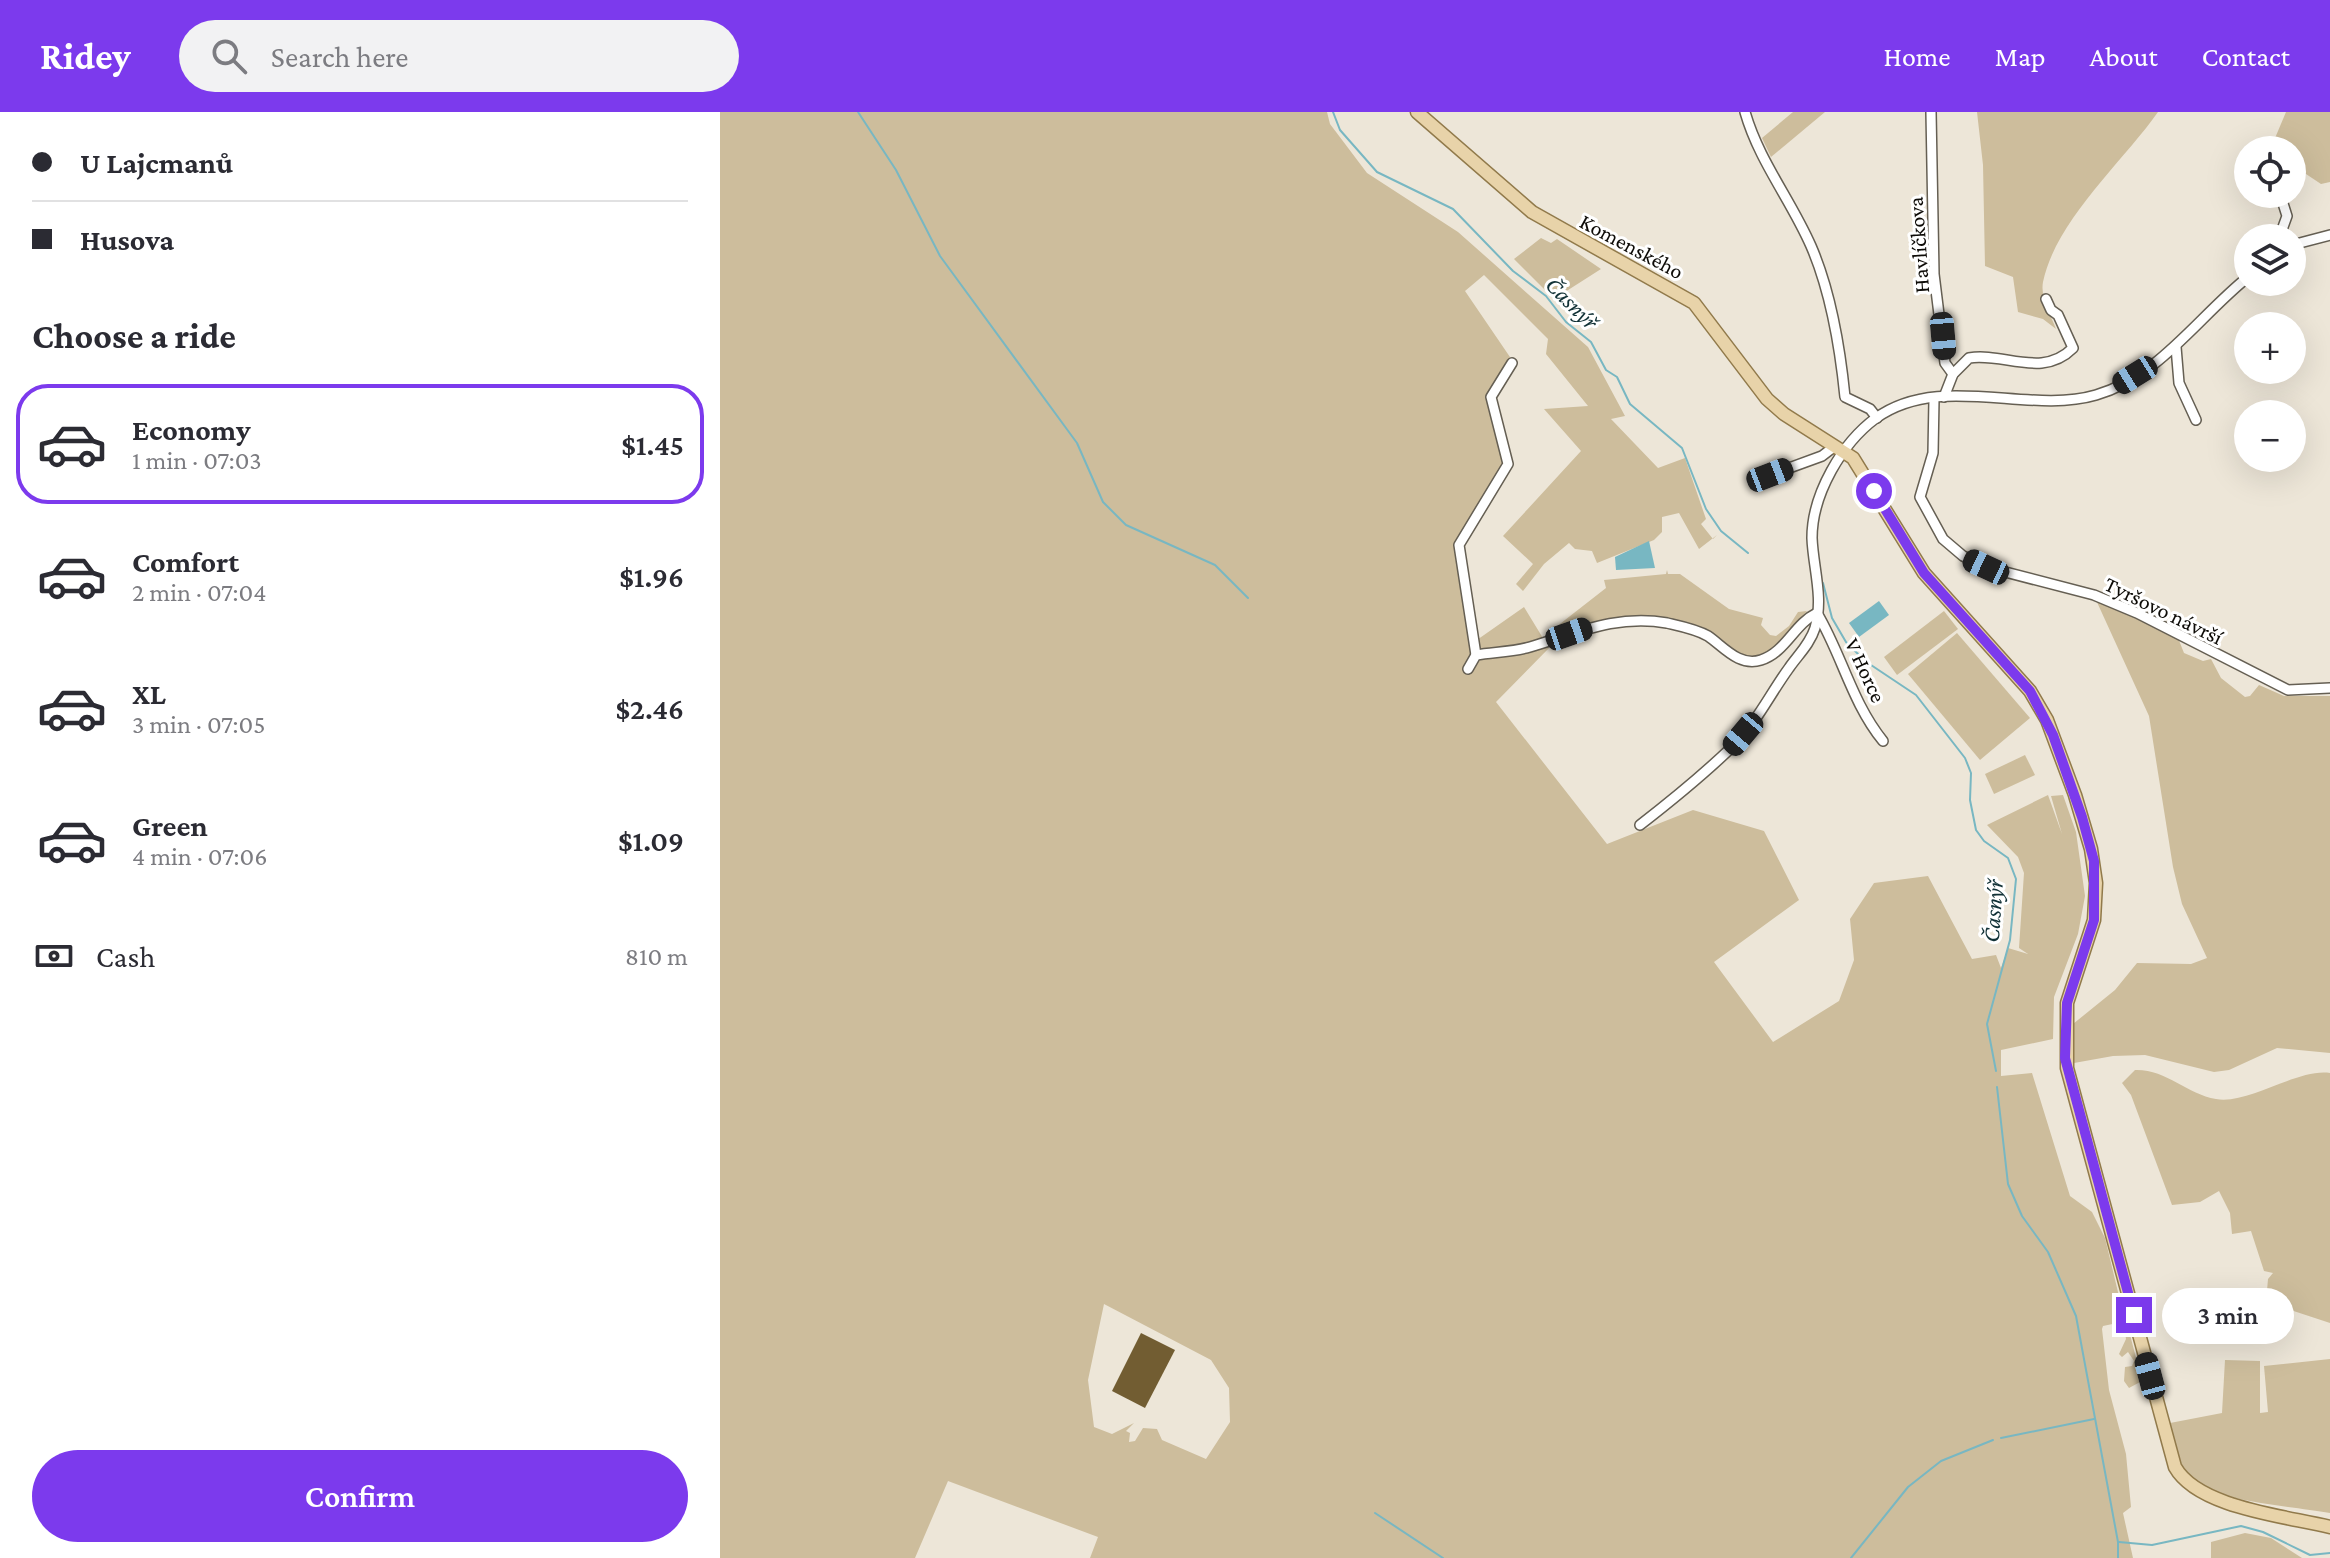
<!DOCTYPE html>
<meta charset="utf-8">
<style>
body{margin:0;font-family:"Crimson Pro",serif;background:#f2f2f3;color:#2b2b33;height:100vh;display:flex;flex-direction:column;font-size:30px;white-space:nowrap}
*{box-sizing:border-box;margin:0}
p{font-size:26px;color:#7c7c81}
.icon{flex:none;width:44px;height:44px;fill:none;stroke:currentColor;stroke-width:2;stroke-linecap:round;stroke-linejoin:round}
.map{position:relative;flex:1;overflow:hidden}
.details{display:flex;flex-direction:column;background:#fff;width:720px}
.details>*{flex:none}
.hud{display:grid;align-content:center;height:176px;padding:0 32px;background:#fff}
.controls{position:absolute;left:1514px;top:24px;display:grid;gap:16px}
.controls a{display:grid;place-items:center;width:72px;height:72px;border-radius:50%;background:#fff;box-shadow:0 8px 32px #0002;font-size:40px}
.end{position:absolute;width:36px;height:36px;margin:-18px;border:10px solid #7c3aed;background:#fff;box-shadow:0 0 0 4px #fff}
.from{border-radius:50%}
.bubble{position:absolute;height:56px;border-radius:28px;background:#fff;box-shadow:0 8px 32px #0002;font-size:26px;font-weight:600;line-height:56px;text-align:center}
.car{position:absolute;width:24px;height:48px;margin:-24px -12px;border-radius:10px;box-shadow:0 0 6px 2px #0007;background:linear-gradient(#222 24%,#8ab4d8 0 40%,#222 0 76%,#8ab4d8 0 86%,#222 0)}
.hud b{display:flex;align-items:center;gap:28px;height:76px;font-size:30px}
.hud b+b{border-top:2px solid #e1e1e2}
.hud i{width:20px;height:20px;background:#2b2b33}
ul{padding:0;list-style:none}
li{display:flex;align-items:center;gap:24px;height:120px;margin:0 16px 12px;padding:0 16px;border:4px solid transparent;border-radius:32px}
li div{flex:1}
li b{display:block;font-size:30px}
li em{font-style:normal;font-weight:600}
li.selected{border-color:#7c3aed}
li>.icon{width:72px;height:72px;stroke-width:1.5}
h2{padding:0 32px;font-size:36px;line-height:96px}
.pay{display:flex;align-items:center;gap:20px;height:88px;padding:0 32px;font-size:30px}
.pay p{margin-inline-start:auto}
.button{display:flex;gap:16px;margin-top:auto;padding:16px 32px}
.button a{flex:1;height:92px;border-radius:48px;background:#7c3aed;color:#fff;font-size:32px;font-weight:600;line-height:92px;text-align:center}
header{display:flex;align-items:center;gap:48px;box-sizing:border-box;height:112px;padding:0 40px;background:#7c3aed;color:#fff}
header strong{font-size:38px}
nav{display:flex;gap:44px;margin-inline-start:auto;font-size:28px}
.search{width:560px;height:72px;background:#f2f2f3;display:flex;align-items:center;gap:20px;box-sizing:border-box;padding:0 28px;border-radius:44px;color:#7c7c81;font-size:30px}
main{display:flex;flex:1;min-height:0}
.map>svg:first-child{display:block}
.green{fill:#cdbd9c;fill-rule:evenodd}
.water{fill:#78b7c2}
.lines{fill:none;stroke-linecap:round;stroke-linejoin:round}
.stream{stroke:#78b7c2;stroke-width:2}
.building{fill:#725d32}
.minor-casing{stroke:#655f53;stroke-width:12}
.major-casing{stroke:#917a4b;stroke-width:15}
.minor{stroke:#fff;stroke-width:9}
.major{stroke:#e8d3a9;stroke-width:12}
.route{stroke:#7c3aed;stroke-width:10}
.labels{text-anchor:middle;stroke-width:6;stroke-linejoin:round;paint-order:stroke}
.street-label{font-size:22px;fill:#0d0b07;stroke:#fff}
.water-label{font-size:24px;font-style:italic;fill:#113136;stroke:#fff}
</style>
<header>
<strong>Ridey</strong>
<div class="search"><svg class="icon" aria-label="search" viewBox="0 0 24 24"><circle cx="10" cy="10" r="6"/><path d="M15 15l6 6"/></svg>Search here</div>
<nav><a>Home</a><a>Map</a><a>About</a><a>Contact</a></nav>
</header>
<main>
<section class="details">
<div class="hud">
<b><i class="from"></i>U Lajcmanů</b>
<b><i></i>Husova</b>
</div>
<h2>Choose a ride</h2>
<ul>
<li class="selected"><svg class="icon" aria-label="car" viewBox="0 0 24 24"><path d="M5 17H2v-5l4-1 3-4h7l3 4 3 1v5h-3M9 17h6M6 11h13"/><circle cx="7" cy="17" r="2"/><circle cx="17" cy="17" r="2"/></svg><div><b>Economy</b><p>1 min · 07:03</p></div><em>$1.45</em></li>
<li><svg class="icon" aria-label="car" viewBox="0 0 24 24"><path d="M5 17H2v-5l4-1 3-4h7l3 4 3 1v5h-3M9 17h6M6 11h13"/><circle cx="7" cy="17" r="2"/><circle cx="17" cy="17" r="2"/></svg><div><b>Comfort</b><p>2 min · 07:04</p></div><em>$1.96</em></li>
<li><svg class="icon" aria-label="car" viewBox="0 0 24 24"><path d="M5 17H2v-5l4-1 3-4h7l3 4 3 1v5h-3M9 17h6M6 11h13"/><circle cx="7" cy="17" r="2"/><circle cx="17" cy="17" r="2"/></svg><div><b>XL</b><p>3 min · 07:05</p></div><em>$2.46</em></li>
<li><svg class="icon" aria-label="car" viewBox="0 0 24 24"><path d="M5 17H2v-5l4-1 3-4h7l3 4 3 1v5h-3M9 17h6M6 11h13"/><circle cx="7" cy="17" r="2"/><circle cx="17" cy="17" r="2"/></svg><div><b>Green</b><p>4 min · 07:06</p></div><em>$1.09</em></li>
</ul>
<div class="pay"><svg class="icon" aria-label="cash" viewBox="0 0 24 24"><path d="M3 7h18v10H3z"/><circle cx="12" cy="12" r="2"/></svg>Cash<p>810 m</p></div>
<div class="button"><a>Confirm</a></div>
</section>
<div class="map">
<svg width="1610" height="1446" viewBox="0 0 1610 1446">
<rect width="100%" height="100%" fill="#ede6d8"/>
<g class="green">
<path d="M0 0H607L610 12 647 61 738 120 868 235 905 304 891 307 938 356 965 346 986 407 981 412 993 427 997 423 979 437 959 401 942 405V420L934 428 877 451 872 439 855 437 849 431 824 452 803 479 796 472 813 452 783 424 861 339 824 297 868 294 826 242 828 227 764 163 745 179 792 248 768 283 785 349 735 435 754 530 804 495 829 536 776 590 887 732 973 698 1044 719 1079 788 994 850 1053 930 1119 889 1134 848 1130 807 1154 771 1208 764 1252 847 1276 843 1281 856 1288 836 1308 842 1299 836 1304 761 1298 745 1267 713 1328 683 1342 722 1331 684 1343 683 1356 720 1365 784 1358 822 1334 885 1333 927 1281 938V964L1312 961 1350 1084 1372 1100 1385 1126 1404 1205 1402 1210 1383 1214 1382 1217 1389 1278 1406 1342 1411 1395 1403 1401 1413 1446H370L378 1425 228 1369 195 1446H0ZM384 1192 491 1248 509 1276 510 1310 486 1347 442 1328 437 1317 423 1316 415 1329 409 1330 410 1321 406 1319 414 1311 392 1322 374 1315 368 1268Z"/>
<polygon points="1073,0 1105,0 1051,45 1042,26"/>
<path d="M1257 0H1438C1402 51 1336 108 1323 170 1320 186 1331 203 1336 217L1323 207 1298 200 1293 165 1265 154 1263 53Z"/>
<polygon points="1566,0 1610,0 1610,70 1601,72 1580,58 1572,59 1572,38 1550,38"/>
<polygon points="821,126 831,131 837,127 881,157 834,187 794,147"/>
<path d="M947 458 948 462H960L1009 497 1043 506 1041 513 1050 523 1056 524 1069 514 1078 500 1087 499C1071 519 1056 542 1029 545L938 506 901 505 827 522 886 476 884 468 946 462Z"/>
<polygon points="1376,488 1458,526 1464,541 1483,549 1491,547 1501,566 1525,585 1530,584 1539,573 1564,584 1610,584 1610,941 1557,936 1509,958 1494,960 1425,943 1393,944 1354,951 1353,912 1395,878 1417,851 1471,852 1487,846 1462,792 1453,755 1429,604"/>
<polygon points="1224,499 1238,517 1177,563 1164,545"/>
<polygon points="1237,521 1310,606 1260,648 1188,562"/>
<polygon points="1305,643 1315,663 1274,682 1265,662"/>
<path d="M1415 958C1446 957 1467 982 1496 987 1528 993 1578 956 1610 961V1211L1546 1190 1548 1167 1553 1161 1544 1159 1531 1119 1512 1122 1510 1101 1499 1079 1480 1090 1452 1093 1411 983 1402 971Z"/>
<polygon points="1404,1214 1408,1215 1422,1269 1409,1276 1404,1269 1405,1255 1412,1254 1414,1249 1408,1240 1402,1245 1399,1242 1406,1227"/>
<path d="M1610 1247V1401C1573 1394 1501 1391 1472 1368 1458 1356 1455 1328 1450 1311L1502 1301 1505 1248 1540 1249V1301L1548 1300 1544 1254Z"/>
<polygon points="1525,1421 1551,1426 1582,1446 1491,1446 1491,1430"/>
</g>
<g class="water">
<polygon points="929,429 935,456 896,458 895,445"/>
<polygon points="1159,489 1169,503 1139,525 1129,511"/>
</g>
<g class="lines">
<g class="stream">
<polyline points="138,0 176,58 220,144 357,331 383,390 406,413 495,453 528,486"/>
<polyline points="613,0 620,18 657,60 733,97 793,159 826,184 846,210 871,230 886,258 897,265 910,292 962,336 986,397 1001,419 1028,441"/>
<polyline points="1103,471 1112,506 1126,530 1145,549 1196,583 1245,646 1251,661 1250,688 1256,718 1264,729 1288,746 1296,767 1290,828 1267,912 1276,959"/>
<polyline points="1277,975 1288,1072 1302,1104 1328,1140 1356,1204 1398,1430 1398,1446"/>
<polyline points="1281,1326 1374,1307"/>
<polyline points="655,1401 723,1446"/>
<polyline points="1399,1430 1432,1433 1521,1414 1543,1420 1590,1443 1610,1441"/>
<polyline points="1131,1446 1188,1375 1221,1349 1273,1328"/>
</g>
</g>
<polygon class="building" points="421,1221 455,1238 425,1296 392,1279"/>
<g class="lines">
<defs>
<g id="minor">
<path d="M1025 0C1039 49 1071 88 1091 134 1111 180 1120 235 1125 285L1150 297 1157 306"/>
<polyline points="1211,0 1214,162 1225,251 1233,262"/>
<polyline points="1559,126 1567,104 1560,82"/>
<polyline points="1572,133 1610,123"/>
<polyline points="1456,235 1459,271 1476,308"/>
<path d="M1224 285 1233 262 1249 246C1284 240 1322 267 1353 236L1338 203 1331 198 1326 187"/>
<polyline points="1214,287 1213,341 1200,385 1223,427 1243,444 1266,455 1374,483 1417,501 1568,578 1610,576"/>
<polyline points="1050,363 1102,344 1115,334"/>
<path d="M1097 501C1122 543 1132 591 1163 629"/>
<polyline points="756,543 739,433 788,352 771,285 792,251"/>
<path d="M748 557 756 543C774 540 793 540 810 535 857 521 897 502 947 511 960 514 976 517 988 524 1004 535 1019 555 1041 548 1066 540 1074 512 1097 501"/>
<path d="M920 713C951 689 984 662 1012 635 1036 612 1050 582 1069 556 1078 543 1090 532 1095 516 1104 486 1093 455 1092 426 1092 382 1122 331 1156 306 1220 260 1308 303 1376 283 1439 265 1479 204 1528 165"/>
</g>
<path id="major" d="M697 0 812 100 974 191 1047 287 1064 302 1133 346 1204 461 1310 579 1327 608 1355 683 1371 737 1376 771 1374 808 1347 891V956L1455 1355C1478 1396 1566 1404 1610 1415"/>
</defs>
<use href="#minor" class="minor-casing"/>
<use href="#major" class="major-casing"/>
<use href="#minor" class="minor"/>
<use href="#major" class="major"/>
</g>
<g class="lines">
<polyline class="route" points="1154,379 1204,461 1310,579 1333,623 1362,705 1374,749 1374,808 1347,891 1345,946 1414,1203"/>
</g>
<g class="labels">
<g class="street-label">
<text transform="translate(1198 133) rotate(-94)" y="8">Havlíčkova</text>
<text transform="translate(912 134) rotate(28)" y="8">Komenského</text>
<text transform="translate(1444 498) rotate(26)" y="8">Tyršovo návrší</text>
<text transform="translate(1146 558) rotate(65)" y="8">V Horce</text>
</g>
<g class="water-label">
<text transform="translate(852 191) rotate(45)" y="8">Časnýř</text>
<text transform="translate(1273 799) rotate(-86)" y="8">Časnýř</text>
</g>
</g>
</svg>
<div class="controls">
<a><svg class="icon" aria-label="locate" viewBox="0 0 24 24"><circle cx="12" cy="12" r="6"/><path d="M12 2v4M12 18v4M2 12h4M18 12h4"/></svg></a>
<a><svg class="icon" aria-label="layers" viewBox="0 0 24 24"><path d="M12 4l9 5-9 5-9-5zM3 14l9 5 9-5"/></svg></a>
<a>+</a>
<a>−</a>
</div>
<i class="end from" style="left:1154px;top:379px"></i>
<i class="end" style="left:1414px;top:1203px"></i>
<div class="bubble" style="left:1442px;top:1176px;width:132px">3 min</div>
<i class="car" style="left:1223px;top:224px;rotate:175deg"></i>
<i class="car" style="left:1415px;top:263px;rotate:238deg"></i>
<i class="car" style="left:1050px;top:363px;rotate:69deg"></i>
<i class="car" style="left:1266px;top:455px;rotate:295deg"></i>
<i class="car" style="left:849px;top:522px;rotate:71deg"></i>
<i class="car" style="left:1023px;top:622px;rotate:220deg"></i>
<i class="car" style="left:1430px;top:1264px;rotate:345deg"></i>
</div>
</main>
